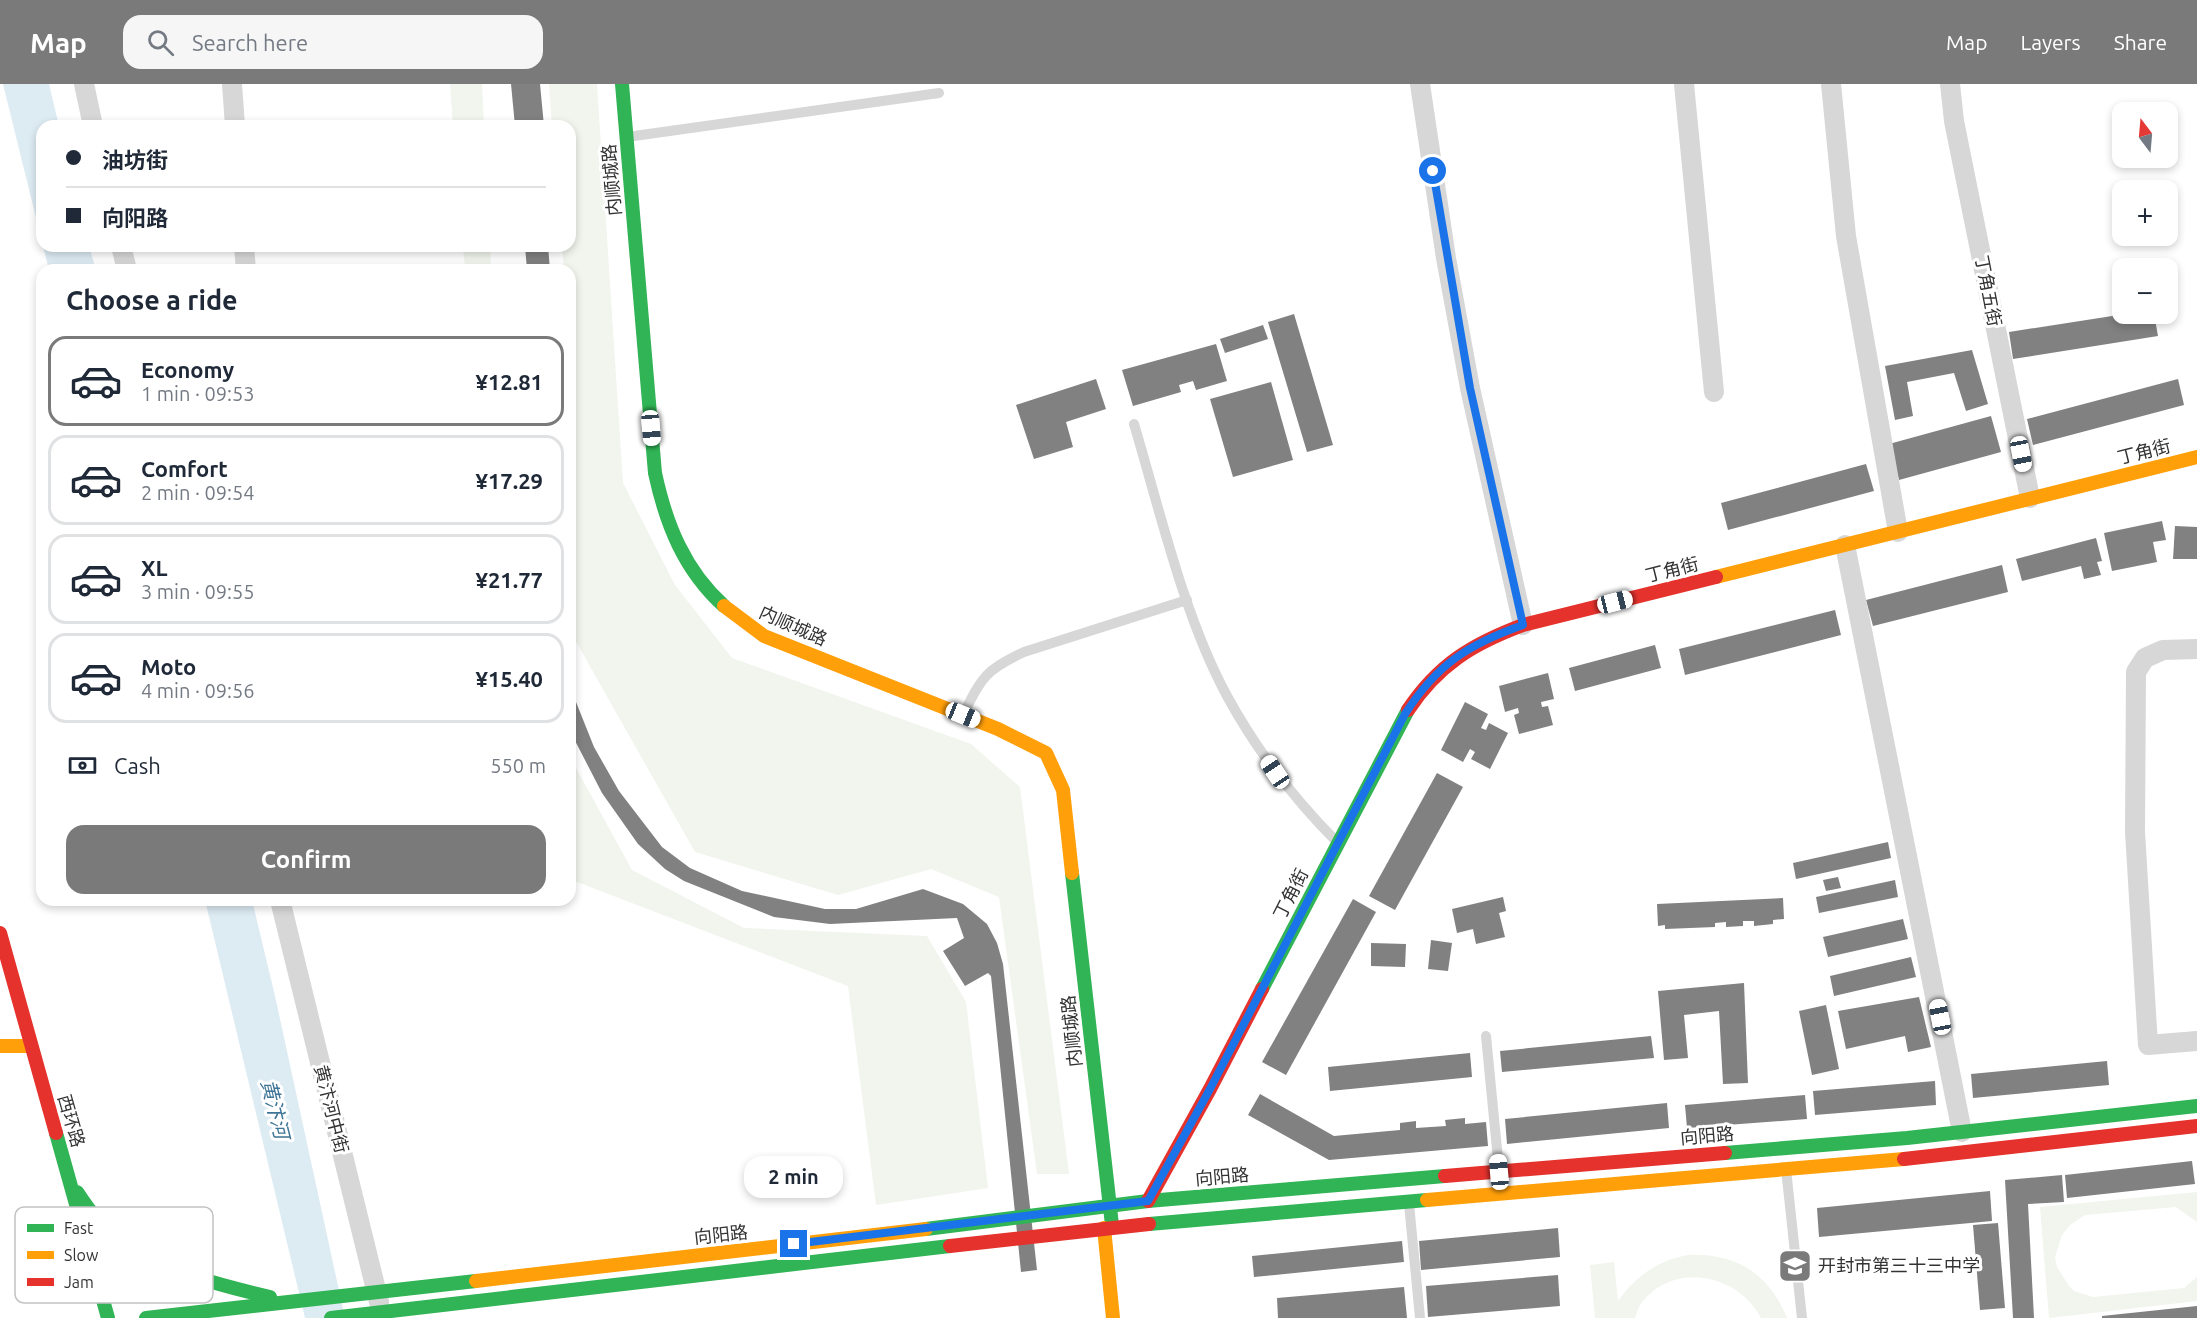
<!DOCTYPE html>
<meta charset="utf-8">
<style>
body{margin:0;font-family:Ubuntu,"Noto Sans SC",sans-serif;background:#f6f6f7;color:#1f2937;height:100vh;display:flex;flex-direction:column;font-size:22px;white-space:nowrap}
*{box-sizing:border-box;margin:0}
p{font-size:20px;color:#747a83}
.icon{flex:none;width:33px;height:33px;fill:none;stroke:currentColor;stroke-width:2;stroke-linecap:round;stroke-linejoin:round}
.map{position:relative;flex:1;overflow:hidden}
.panel{position:absolute;left:36px;top:180px;width:540px;height:642px;display:flex;flex-direction:column;background:#fff;border-radius:18px;box-shadow:0 3px 9px #0003}
.panel>*{flex:none}
.hud{position:absolute;left:36px;top:36px;width:540px;height:132px;border-radius:18px;box-shadow:0 3px 9px #0003;display:grid;align-content:center;height:132px;padding:0 30px;background:#fff}
.needle{width:39px;rotate:344deg}
.controls{position:absolute;left:2112px;top:18px;display:grid;gap:12px}
.controls a{display:grid;place-items:center;width:66px;height:66px;border-radius:12px;background:#fff;box-shadow:0 3px 9px #0003;font-size:30px}
.end{position:absolute;width:27px;height:27px;margin:-14px;border:8px solid #1a73e8;background:#fff;box-shadow:0 0 0 3px #fff}
.from{border-radius:50%}
.bubble{position:absolute;height:42px;border-radius:18px;background:#fff;box-shadow:0 3px 9px #0003;font-size:20px;font-weight:700;line-height:42px;text-align:center}
.car{position:absolute;width:18px;height:36px;margin:-18px -9px;border-radius:8px;box-shadow:0 0 4px 2px #0007;background:linear-gradient(#fff 24%,#345 0 40%,#fff 0 76%,#345 0 86%,#fff 0)}
.hud b{display:flex;align-items:center;gap:21px;height:57px;font-size:22px}
.hud b+b{border-top:2px solid #e0e1e3}
.hud i{width:15px;height:15px;background:#1f2937}
ul{padding:0;list-style:none}
li{display:flex;align-items:center;gap:18px;height:90px;margin:0 12px 9px;padding:0 18px;border:3px solid #e0e1e3;border-radius:18px}
li div{flex:1}
li b{display:block;font-size:22px}
li em{font-style:normal;font-weight:700}
li.active{border-color:#7a7a7a}
li>.icon{width:54px;height:54px;stroke-width:1.5}
h2{padding:0 30px;font-size:27px;line-height:72px}
.pay{display:flex;align-items:center;gap:15px;height:66px;padding:0 30px;font-size:22px}
.pay p{margin-inline-start:auto}
.primary-button{display:flex;gap:12px;margin-top:auto;padding:12px 30px}
.primary-button a{flex:1;height:69px;border-radius:18px;background:#7a7a7a;color:#fff;font-size:24px;font-weight:700;line-height:69px;text-align:center}
header{display:flex;align-items:center;gap:36px;box-sizing:border-box;height:84px;padding:0 30px;background:#7a7a7a;color:#fff}
header strong{font-size:28px}
nav{display:flex;gap:33px;margin-inline-start:auto;font-size:21px}
.search{width:420px;height:54px;background:#f6f6f7;display:flex;align-items:center;gap:15px;box-sizing:border-box;padding:0 21px;border-radius:18px;color:#747a83;font-size:22px}
.map>svg:first-child{display:block}
.green{fill:#f1f5ed}
.water{fill:#ddebf3}
.building{fill:#818181}
.lines{fill:none;stroke-linecap:round;stroke-linejoin:round}
.lane{stroke:#d7d7d7;stroke-width:10}
.street{stroke:#d7d7d7;stroke-width:20}
.fast{stroke:#30b455;stroke-width:14}
.slow{stroke:#ff9f0a;stroke-width:14}
.jam{stroke:#e5322d;stroke-width:14}
.route{stroke:#1a73e8;stroke-width:8}
.labels{text-anchor:middle;stroke-width:6;stroke-linejoin:round;paint-order:stroke}
.street-label{font-size:18px;fill:#333;stroke:#fff}
.poi-label{font-size:18px;fill:#333;stroke:#fff;text-anchor:start}
.water-label{font-size:20px;font-style:italic;fill:#3f7597;stroke:#fff}
.key{fill:#fff;stroke:#c2c2c2;stroke-width:1.5}
.key-label{font-size:16px;fill:#333}
</style>
<header>
<strong>Map</strong>
<div class="search"><svg class="icon" aria-label="search" viewBox="0 0 24 24"><circle cx="10" cy="10" r="6"/><path d="M15 15l6 6"/></svg>Search here</div>
<nav><a>Map</a><a>Layers</a><a>Share</a></nav>
</header>
<div class="map">
<svg width="2197" height="1234" viewBox="0 0 2197 1234">
<rect width="100%" height="100%" fill="#fff"/>
<g class="green">
<polygon points="450,0 482,0 484,42 453,42"/>
<polygon points="549,0 597,0 623,399 675,501 732,574 971,660 1020,703 1069,1090 1037,1090 999,813 931,785 838,811 695,768 570,547 570,186 564,186 562,162 570,162 570,42 552,42"/>
<polygon points="463,162 490,162 491,186 465,186"/>
<polygon points="570,673 632,786 744,844 927,852 966,918 988,1104 876,1121 848,902 572,796 570,790"/>
<polygon points="2197,1108 2197,1138 2176,1123 2085,1131 2070,1141 2062,1151 2055,1173 2057,1183 2069,1202 2074,1207 2093,1213 2184,1204 2197,1193 2197,1217 2049,1234 2040,1123"/>
<path d="M1688 1171C1735 1169 1769 1189 1787 1234H1761C1739 1191 1676 1177 1643 1217 1639 1221 1637 1229 1635 1234H1595L1590 1181 1614 1178 1618 1217C1636 1192 1657 1177 1688 1171Z"/>
</g>
<g class="water">
<polygon points="3,0 49,0 59,42 42,42 42,158"/>
<polygon points="43,162 89,162 96,186 49,186"/>
<polygon points="205,816 252,816 275,912 345,1234 305,1234"/>
</g>
<g class="building">
<polygon points="511,0 540,0 544,42 515,42"/>
<polygon points="525,162 548,162 550,186 527,186"/>
<polygon points="1294,230 1333,361 1307,368 1268,238"/>
<polygon points="2125,230 2154,230 2158,252 2013,275 2009,248"/>
<polygon points="1263,241 1268,255 1225,269 1220,255"/>
<polygon points="1216,260 1227,297 1196,306 1193,297 1179,301 1181,308 1133,322 1122,286"/>
<polygon points="1972,266 1988,320 1966,327 1954,289 1907,298 1913,332 1895,336 1885,282"/>
<polygon points="1096,295 1106,325 1066,338 1073,363 1034,375 1016,321"/>
<polygon points="2178,295 2184,321 2033,361 2027,335"/>
<polygon points="1271,298 1293,376 1233,393 1210,315"/>
<polygon points="1991,332 2001,368 1899,396 1889,360"/>
<polygon points="1866,380 1874,407 1728,446 1721,419"/>
<polygon points="2162,437 2166,456 2153,458 2157,478 2112,487 2104,449"/>
<polygon points="2175,442 2197,443 2197,475 2173,475"/>
<polygon points="2096,454 2102,477 2097,478 2101,491 2084,495 2081,482 2022,497 2016,475"/>
<polygon points="2002,481 2008,508 1873,542 1866,516"/>
<polygon points="1835,526 1841,551 1685,591 1679,565"/>
<polygon points="1655,561 1661,584 1575,607 1569,584"/>
<polygon points="1548,589 1554,615 1541,618 1542,623 1548,622 1553,641 1519,650 1514,631 1519,629 1518,624 1505,628 1499,602"/>
<polygon points="570,603 594,663 619,707 662,763 690,784 742,807 825,825 856,825 923,805 963,820 987,840 997,859 1003,880 1037,1186 1021,1188 991,892 988,889 965,902 943,867 964,854 957,834 830,840 774,833 684,797 665,785 638,760 602,709 570,647"/>
<polygon points="1465,618 1488,630 1481,644 1486,646 1489,639 1508,649 1490,685 1471,675 1475,668 1470,665 1463,678 1441,666"/>
<polygon points="1437,689 1463,703 1395,826 1369,812"/>
<polygon points="1888,758 1891,774 1796,795 1793,779"/>
<polygon points="1838,793 1841,804 1826,807 1823,796"/>
<polygon points="1895,796 1898,813 1819,829 1816,813"/>
<polygon points="1503,813 1506,827 1499,829 1505,853 1476,860 1473,845 1457,849 1452,825"/>
<polygon points="1783,814 1784,835 1773,836 1773,840 1754,842 1754,837 1743,837 1743,842 1726,843 1726,838 1715,839 1715,843 1665,845 1665,841 1658,842 1657,820"/>
<polygon points="1353,815 1376,828 1286,991 1262,978"/>
<polygon points="1903,835 1908,855 1828,873 1823,853"/>
<polygon points="1431,856 1452,859 1448,887 1428,885"/>
<polygon points="1371,859 1406,860 1405,883 1371,882"/>
<polygon points="1911,873 1916,893 1834,912 1830,892"/>
<polygon points="1744,899 1748,999 1723,1000 1719,927 1684,931 1688,974 1664,976 1658,907"/>
<polygon points="1919,913 1931,963 1908,968 1905,952 1846,965 1838,927"/>
<polygon points="1826,921 1839,985 1812,991 1799,927"/>
<polygon points="1651,952 1654,974 1502,988 1500,967"/>
<polygon points="1470,969 1472,993 1330,1007 1328,983"/>
<polygon points="2107,977 2109,1001 1973,1014 1971,990"/>
<polygon points="1935,997 1936,1021 1815,1031 1813,1007"/>
<polygon points="1260,1010 1334,1052 1400,1046 1400,1039 1416,1037 1416,1044 1446,1042 1445,1036 1465,1034 1465,1040 1486,1038 1488,1062 1329,1076 1248,1031"/>
<polygon points="1805,1011 1807,1035 1687,1044 1685,1021"/>
<polygon points="1667,1019 1669,1044 1507,1060 1505,1035"/>
<polygon points="2192,1077 2195,1100 2067,1114 2065,1091"/>
<polygon points="2062,1091 2064,1118 2028,1120 2034,1234 2013,1234 2005,1096"/>
<polygon points="1990,1107 1992,1137 1819,1153 1817,1124"/>
<polygon points="1998,1139 2005,1224 1980,1226 1973,1141"/>
<polygon points="1558,1144 1560,1173 1421,1186 1419,1157"/>
<polygon points="1402,1157 1404,1178 1254,1193 1252,1172"/>
<polygon points="1558,1191 1560,1222 1428,1233 1426,1202"/>
<polygon points="1404,1203 1407,1234 1278,1234 1277,1214"/>
<polygon points="2197,1222 2197,1234 2102,1234 2102,1232"/>
</g>
<g class="lines">
<g class="lane">
<polyline points="627,53 939,9"/>
<path d="M1134 340C1160 427 1184 533 1227 612 1257 667 1293 714 1337 758"/>
<path d="M963 631C982 593 985 586 1024 568L1187 516"/>
<polyline points="1486,952 1499,1086"/>
<polyline points="1786,1085 1802,1234"/>
<polyline points="1409,1120 1420,1234"/>
</g>
<g class="street">
<polyline points="84,0 93,42"/>
<polyline points="232,0 235,42"/>
<polyline points="1420,0 1446,174 1470,304 1523,541"/>
<polyline points="1684,0 1714,308"/>
<polyline points="1831,0 1846,152 1898,448"/>
<polyline points="1950,0 1954,37 2030,414"/>
<polyline points="121,162 127,186"/>
<polyline points="244,162 246,186"/>
<polyline points="1845,461 1962,1048"/>
<polyline points="2197,565 2163,566 2145,574 2136,588 2135,748 2148,961 2197,957"/>
<polyline points="280,816 379,1218"/>
</g>
<g class="fast">
<path d="M622 0 655 389C666 440 684 486 724 522"/>
<polyline points="1072,789 1112,1141"/>
<polyline points="1262,905 1408,626"/>
<polyline points="56,1049 108,1234"/>
<polyline points="1725,1069 1907,1054 2197,1022"/>
<path d="M77 1108C83 1117 89 1126 96 1134 139 1182 210 1199 270 1213"/>
<polyline points="1149,1140 1427,1116"/>
<polyline points="926,1145 1148,1117 1445,1092"/>
<polyline points="146,1234 476,1197"/>
<polyline points="331,1234 950,1162"/>
</g>
<g class="slow">
<polyline points="1716,493 2197,373"/>
<polyline points="724,522 764,552 998,645 1046,669 1063,706 1072,789"/>
<polyline points="0,962 31,962"/>
<polyline points="1427,1116 1904,1075"/>
<polyline points="1104,1144 1113,1234"/>
<polyline points="476,1197 926,1145"/>
</g>
<g class="jam">
<path d="M1408 626C1438 581 1472 560 1523 541L1716 493"/>
<polyline points="0,849 56,1049"/>
<polyline points="1904,1075 2197,1042"/>
<polyline points="1445,1092 1725,1069"/>
<polyline points="1148,1117 1210,1005 1262,905"/>
<polyline points="950,1162 1149,1140"/>
</g>
</g>
<g class="lines">
<path class="route" d="M794 1160 1148 1117 1210 1005 1405 630C1437 580 1469 560 1523 541L1470 304 1433 87"/>
</g>
<defs>
<symbol id="school-square" viewBox="-11 -11 22 22"><rect x="-9" y="-9" width="18" height="18" rx="4" fill="#7a7a7a" stroke="#fff"/><path d="M0-5L7-2L0 1L-7-2ZM-4 1L0 2.5L4 1V4Q0 6-4 4Z" fill="#fff"/></symbol>
</defs>
<g fill-rule="evenodd">
<use href="#school-square" x="1776" y="1163" width="38" height="38"/>
</g>
<g class="labels">
<g class="street-label">
<text transform="translate(612 96) rotate(-95)" y="6">内顺城路</text>
<text transform="translate(1988 207) rotate(79)" y="6">丁角五街</text>
<text transform="translate(2144 368) rotate(-14)" y="6">丁角街</text>
<text transform="translate(1672 486) rotate(-14)" y="6">丁角街</text>
<text transform="translate(793 542) rotate(24)" y="6">内顺城路</text>
<text transform="translate(1291 810) rotate(-63)" y="6">丁角街</text>
<text transform="translate(1072 947) rotate(-96)" y="6">内顺城路</text>
<text transform="translate(331 1025) rotate(76)" y="6">黄汴河中街</text>
<text transform="translate(71 1037) rotate(74)" y="6">西环路</text>
<text transform="translate(1707 1052) rotate(-5)" y="6">向阳路</text>
<text transform="translate(1222 1093) rotate(-5)" y="6">向阳路</text>
<text transform="translate(721 1151) rotate(-6)" y="6">向阳路</text>
</g>
<g class="poi-label">
<text x="1818" y="1188">开封市第三十三中学</text>
</g>
<g class="water-label">
<text transform="translate(275 1025) rotate(76)" y="7">黄汴河</text>
</g>
</g>
<rect x="15" y="1123" width="198" height="96" rx="9" class="key"/>
<rect x="27" y="1140" width="27" height="8" fill="#30b455"/>
<rect x="27" y="1167" width="27" height="8" fill="#ff9f0a"/>
<rect x="27" y="1194" width="27" height="8" fill="#e5322d"/>
<g class="key-label">
<text x="64" y="1150">Fast</text>
<text x="64" y="1177">Slow</text>
<text x="64" y="1204">Jam</text>
</g>
</svg>
<div class="controls">
<a><svg class="needle" viewBox="-14 -14 28 28"><path d="M0-13l5 13h-10z" fill="#e53935"/><path d="M0 13l5-13h-10z" fill="#747a83"/></svg></a>
<a>+</a>
<a>−</a>
</div>
<i class="end from" style="left:1433px;top:87px"></i>
<i class="end" style="left:794px;top:1160px"></i>
<div class="bubble" style="left:744px;top:1072px;width:99px">2 min</div>
<i class="car" style="left:651px;top:344px;rotate:175deg"></i>
<i class="car" style="left:2021px;top:370px;rotate:169deg"></i>
<i class="car" style="left:1615px;top:518px;rotate:76deg"></i>
<i class="car" style="left:963px;top:631px;rotate:112deg"></i>
<i class="car" style="left:1275px;top:688px;rotate:326deg"></i>
<i class="car" style="left:1940px;top:933px;rotate:349deg"></i>
<i class="car" style="left:1499px;top:1088px;rotate:355deg"></i>
<div class="hud">
<b><i class="from"></i>油坊街</b>
<b><i></i>向阳路</b>
</div>
<section class="panel">
<h2>Choose a ride</h2>
<ul>
<li class="active"><svg class="icon" aria-label="car" viewBox="0 0 24 24"><path d="M5 17H2v-5l4-1 3-4h7l3 4 3 1v5h-3M9 17h6M6 11h13"/><circle cx="7" cy="17" r="2"/><circle cx="17" cy="17" r="2"/></svg><div><b>Economy</b><p>1 min · 09:53</p></div><em>¥12.81</em></li>
<li><svg class="icon" aria-label="car" viewBox="0 0 24 24"><path d="M5 17H2v-5l4-1 3-4h7l3 4 3 1v5h-3M9 17h6M6 11h13"/><circle cx="7" cy="17" r="2"/><circle cx="17" cy="17" r="2"/></svg><div><b>Comfort</b><p>2 min · 09:54</p></div><em>¥17.29</em></li>
<li><svg class="icon" aria-label="car" viewBox="0 0 24 24"><path d="M5 17H2v-5l4-1 3-4h7l3 4 3 1v5h-3M9 17h6M6 11h13"/><circle cx="7" cy="17" r="2"/><circle cx="17" cy="17" r="2"/></svg><div><b>XL</b><p>3 min · 09:55</p></div><em>¥21.77</em></li>
<li><svg class="icon" aria-label="car" viewBox="0 0 24 24"><path d="M5 17H2v-5l4-1 3-4h7l3 4 3 1v5h-3M9 17h6M6 11h13"/><circle cx="7" cy="17" r="2"/><circle cx="17" cy="17" r="2"/></svg><div><b>Moto</b><p>4 min · 09:56</p></div><em>¥15.40</em></li>
</ul>
<div class="pay"><svg class="icon" aria-label="cash" viewBox="0 0 24 24"><path d="M3 7h18v10H3z"/><circle cx="12" cy="12" r="2"/></svg>Cash<p>550 m</p></div>
<div class="primary-button"><a>Confirm</a></div>
</section>
</div>
